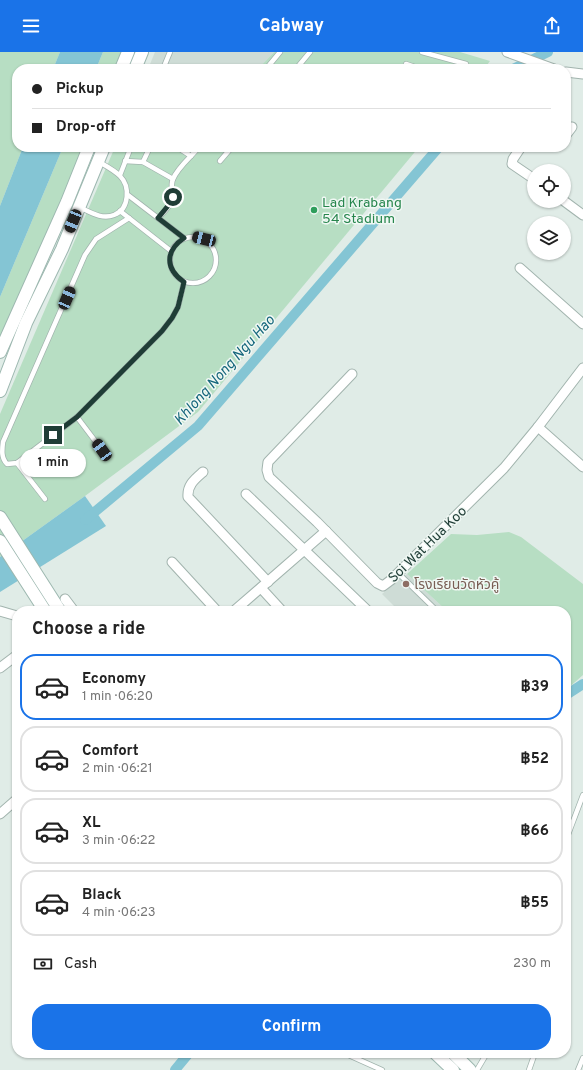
<!DOCTYPE html>
<meta charset="utf-8">
<style>
body{margin:0;font-family:Overpass,"Noto Sans Thai",sans-serif;background:#f6f6f6;color:#222;height:100vh;display:flex;flex-direction:column;font-size:15px;white-space:nowrap}
*{box-sizing:border-box;margin:0}
p{font-size:13px;color:#767676}
.icon{flex:none;width:22px;height:22px;fill:none;stroke:currentColor;stroke-width:2;stroke-linecap:round;stroke-linejoin:round}
.map{position:relative;flex:1;overflow:hidden}
.details{position:absolute;left:12px;top:554px;width:559px;height:452px;display:flex;flex-direction:column;background:#fff;border-radius:16px;box-shadow:0 1px 3px #0004}
.details>*{flex:none}
.hud{position:absolute;left:12px;top:12px;width:559px;height:88px;border-radius:16px;box-shadow:0 1px 3px #0004;display:grid;align-content:center;height:88px;padding:0 20px;background:#fff}
.tools{position:absolute;left:527px;top:112px;display:grid;gap:8px}
.tools a{display:grid;place-items:center;width:44px;height:44px;border-radius:50%;background:#fff;box-shadow:0 1px 3px #0004;font-size:20px}
.end{position:absolute;width:18px;height:18px;margin:-9px;border:5px solid #1f3d36;background:#fff;box-shadow:0 0 0 2px #fff}
.from{border-radius:50%}
.bubble{position:absolute;height:28px;border-radius:14px;background:#fff;box-shadow:0 1px 3px #0004;font-size:13px;font-weight:700;line-height:28px;text-align:center}
.car{position:absolute;width:12px;height:24px;margin:-12px -6px;border-radius:5px;box-shadow:0 0 3px 1px #0007;background:linear-gradient(#222 24%,#8ab4d8 0 40%,#222 0 76%,#8ab4d8 0 86%,#222 0)}
.hud b{display:flex;align-items:center;gap:14px;height:38px;font-size:15px}
.hud b+b{border-top:1px solid #e0e0e0}
.hud i{width:10px;height:10px;background:#222}
ul{padding:0;list-style:none}
li{display:flex;align-items:center;gap:12px;height:66px;margin:0 8px 6px;padding:0 12px;border:2px solid #e0e0e0;border-radius:16px}
li div{flex:1}
li b{display:block;font-size:15px}
li em{font-style:normal;font-weight:700}
li.selected{border-color:#1a73e8}
li>.icon{width:36px;height:36px;stroke-width:1.5}
h2{padding:0 20px;font-size:18px;line-height:48px}
.pay{display:flex;align-items:center;gap:10px;height:44px;padding:0 20px;font-size:15px}
.pay p{margin-inline-start:auto}
.button{display:flex;gap:8px;margin-top:auto;padding:8px 20px}
.button a{flex:1;height:46px;border-radius:16px;background:#1a73e8;color:#fff;font-size:16px;font-weight:700;line-height:46px;text-align:center}
header{display:flex;justify-content:space-between;align-items:center;height:52px;padding:0 20px;background:#1a73e8;color:#fff;font-size:18px;font-weight:700}
.map>svg:first-child{display:block}
.built{fill:#cedcd6}
.green{fill:#b7dec3}
.water{fill:#84c5d4}
.lines{fill:none;stroke-linecap:round;stroke-linejoin:round}
.canal{stroke:#84c5d4;stroke-width:10}
.service-casing{stroke:#a2b4ae;stroke-width:6}
.minor-casing{stroke:#a2b4ae;stroke-width:11}
.secondary-casing{stroke:#9db8b0;stroke-width:14}
.service{stroke:#fff;stroke-width:4.5}
.minor{stroke:#fff;stroke-width:9}
.secondary{stroke:#fff;stroke-width:12}
.route{stroke:#1f3d36;stroke-width:5}
.leisure-dot{fill:#2e9e5b;stroke:#f0f8f4;stroke-width:1.5}
.education-dot{fill:#8d6e63;stroke:#f0f8f4;stroke-width:1.5}
.labels{text-anchor:middle;stroke-width:3;stroke-linejoin:round;paint-order:stroke}
.leisure-label{font-size:14px;fill:#27864d;stroke:#f0f8f4;text-anchor:start}
.street-label{font-size:14px;fill:#1f3d36;stroke:#f0f8f4}
.education-label{font-size:14px;fill:#785e54;stroke:#f0f8f4;text-anchor:start}
.water-label{font-size:15px;font-style:italic;fill:#16677c;stroke:#f0f8f4}
</style>
<header><svg class="icon" aria-label="menu" viewBox="0 0 24 24"><path d="M4 6h16M4 12h16M4 18h16"/></svg>Cabway<svg class="icon" aria-label="share" viewBox="0 0 24 24"><path d="M12 15V3M7 8l5-5 5 5M5 13v7h14v-7"/></svg></header>
<div class="map">
<svg width="583" height="1018" viewBox="0 0 583 1018">
<rect width="100%" height="100%" fill="#e0ece7"/>
<g class="built">
<polygon points="155,0 274,0 258,17 148,17"/>
<polygon points="407,522 447,559 399,559 382,542"/>
</g>
<g class="green">
<polygon points="0,0 60,0 53,17 17,17 17,95 23,95 0,154"/>
<polygon points="103,0 126,0 118,17 96,17"/>
<polygon points="274,0 460,0 490,9 484,17 258,17"/>
<polygon points="63,95 84,95 0,288 0,245"/>
<polygon points="115,95 419,95 198,360 85,444 0,505 0,362"/>
<polygon points="509,480 521,485 583,532 583,623 566,638 566,559 447,559 407,522 451,482 477,483"/>
</g>
<g class="water">
<polygon points="60,0 103,0 96,17 53,17"/>
<polygon points="23,95 63,95 0,245 0,154"/>
<polygon points="85,444 106,474 0,540 0,505"/>
</g>
<g class="lines">
<g class="canal">
<polyline points="513,17 548,0"/>
<polyline points="85,468 198,374 439,95"/>
<polyline points="566,643 583,632"/>
<polyline points="175,1018 189,1001"/>
</g>
<defs>
<g id="service">
<polyline points="422,0 466,12 463,17"/>
<polyline points="163,17 170,0"/>
<polyline points="266,17 280,0"/>
<polyline points="296,17 310,0"/>
<polyline points="404,17 406,12 421,17"/>
<polyline points="177,95 191,104"/>
<polyline points="125,109 143,110 173,127"/>
<polyline points="220,109 232,95"/>
<polyline points="143,110 150,95"/>
<polyline points="120,123 131,95"/>
<polyline points="128,143 184,186"/>
<path d="M79 155C90 160 102 168 114 163 130 157 130 134 120 124 114 118 106 114 99 110"/>
<polyline points="120,159 171,199"/>
<path d="M129 166 96 187 85 203 3 390C2 398 1 406 7 412L17 411 77 365 162 279 172 266 178 255 184 230"/>
<path d="M158 166C163 161 172 153 173 146 173 139 170 134 173 127 178 115 191 105 199 95"/>
<circle cx="193" cy="208" r="23"/>
<polyline points="77,365 102,398"/>
<polyline points="17,411 45,447"/>
<polyline points="398,521 437,559"/>
<polyline points="566,788 583,743"/>
<polyline points="344,1001 382,1018"/>
<polyline points="477,1018 487,1001"/>
<polyline points="529,1018 535,1001"/>
<polyline points="578,1018 583,1006"/>
</g>
<g id="minor">
<polyline points="507,0 554,17"/>
<polyline points="566,20 583,22"/>
<polyline points="566,83 572,75"/>
<polyline points="521,95 513,107 512,112 534,127"/>
<polyline points="564,149 583,163"/>
<polyline points="520,216 583,272"/>
<polyline points="352,322 268,410 267,418 269,425 317,470 377,531 383,534 391,528 504,416 538,375 583,316"/>
<polyline points="538,375 583,415"/>
<path d="M203 420C195 427 187 433 188 445L268 530"/>
<polyline points="246,442 368,559"/>
<polyline points="172,510 217,559"/>
<polyline points="261,536 282,559"/>
<polyline points="65,547 74,559"/>
<polyline points="0,559 17,564"/>
<polyline points="234,559 326,479"/>
<polyline points="0,616 17,603"/>
<polyline points="0,762 17,747"/>
</g>
<g id="secondary">
<polyline points="121,17 128,0"/>
<polyline points="135,17 142,0"/>
<polyline points="0,300 67,150 89,95"/>
<polyline points="0,339 26,271 62,197 104,95"/>
<polyline points="0,465 60,559"/>
<polyline points="0,489 45,559"/>
<polyline points="435,1001 453,1018"/>
<polyline points="453,1001 470,1018"/>
</g>
</defs>
<use href="#service" class="service-casing"/>
<use href="#minor" class="minor-casing"/>
<use href="#secondary" class="secondary-casing"/>
<use href="#service" class="service"/>
<use href="#minor" class="minor"/>
<use href="#secondary" class="secondary"/>
</g>
<g class="lines">
<path class="route" d="M53 383 77 365 162 279 172 266 178 255 184 230C165 217 165 199 184 186L158 166 172 149 173 145"/>
</g>
<circle class="leisure-dot" cx="314" cy="158" r="4"/>
<circle class="education-dot" cx="406" cy="532" r="4"/>
<g class="labels">
<g class="leisure-label">
<text x="322" y="155">Lad Krabang<tspan x="322" dy="16">54 Stadium</tspan></text>
</g>
<g class="street-label">
<text transform="translate(427 492) rotate(-44)" y="5">Soi Wat Hua Koo</text>
</g>
<g class="education-label">
<text x="414" y="537">โรงเรียนวัดหัวคู้</text>
</g>
<g class="water-label">
<text transform="translate(224 318) rotate(-48)" y="5">Khlong Nong Ngu Hao</text>
</g>
</g>
</svg>
<div class="tools">
<a><svg class="icon" aria-label="locate" viewBox="0 0 24 24"><circle cx="12" cy="12" r="6"/><path d="M12 2v4M12 18v4M2 12h4M18 12h4"/></svg></a>
<a><svg class="icon" aria-label="layers" viewBox="0 0 24 24"><path d="M12 4l9 5-9 5-9-5zM3 14l9 5 9-5"/></svg></a>
</div>
<i class="end from" style="left:173px;top:145px"></i>
<i class="end" style="left:53px;top:383px"></i>
<div class="bubble" style="left:20px;top:397px;width:66px">1 min</div>
<i class="car" style="left:73px;top:169px;rotate:202deg"></i>
<i class="car" style="left:204px;top:187px;rotate:284deg"></i>
<i class="car" style="left:67px;top:246px;rotate:23deg"></i>
<i class="car" style="left:102px;top:398px;rotate:324deg"></i>
<div class="hud">
<b><i class="from"></i>Pickup</b>
<b><i></i>Drop-off</b>
</div>
<section class="details">
<h2>Choose a ride</h2>
<ul>
<li class="selected"><svg class="icon" aria-label="car" viewBox="0 0 24 24"><path d="M5 17H2v-5l4-1 3-4h7l3 4 3 1v5h-3M9 17h6M6 11h13"/><circle cx="7" cy="17" r="2"/><circle cx="17" cy="17" r="2"/></svg><div><b>Economy</b><p>1 min · 06:20</p></div><em>฿39</em></li>
<li><svg class="icon" aria-label="car" viewBox="0 0 24 24"><path d="M5 17H2v-5l4-1 3-4h7l3 4 3 1v5h-3M9 17h6M6 11h13"/><circle cx="7" cy="17" r="2"/><circle cx="17" cy="17" r="2"/></svg><div><b>Comfort</b><p>2 min · 06:21</p></div><em>฿52</em></li>
<li><svg class="icon" aria-label="car" viewBox="0 0 24 24"><path d="M5 17H2v-5l4-1 3-4h7l3 4 3 1v5h-3M9 17h6M6 11h13"/><circle cx="7" cy="17" r="2"/><circle cx="17" cy="17" r="2"/></svg><div><b>XL</b><p>3 min · 06:22</p></div><em>฿66</em></li>
<li><svg class="icon" aria-label="car" viewBox="0 0 24 24"><path d="M5 17H2v-5l4-1 3-4h7l3 4 3 1v5h-3M9 17h6M6 11h13"/><circle cx="7" cy="17" r="2"/><circle cx="17" cy="17" r="2"/></svg><div><b>Black</b><p>4 min · 06:23</p></div><em>฿55</em></li>
</ul>
<div class="pay"><svg class="icon" aria-label="cash" viewBox="0 0 24 24"><path d="M3 7h18v10H3z"/><circle cx="12" cy="12" r="2"/></svg>Cash<p>230 m</p></div>
<div class="button"><a>Confirm</a></div>
</section>
</div>
